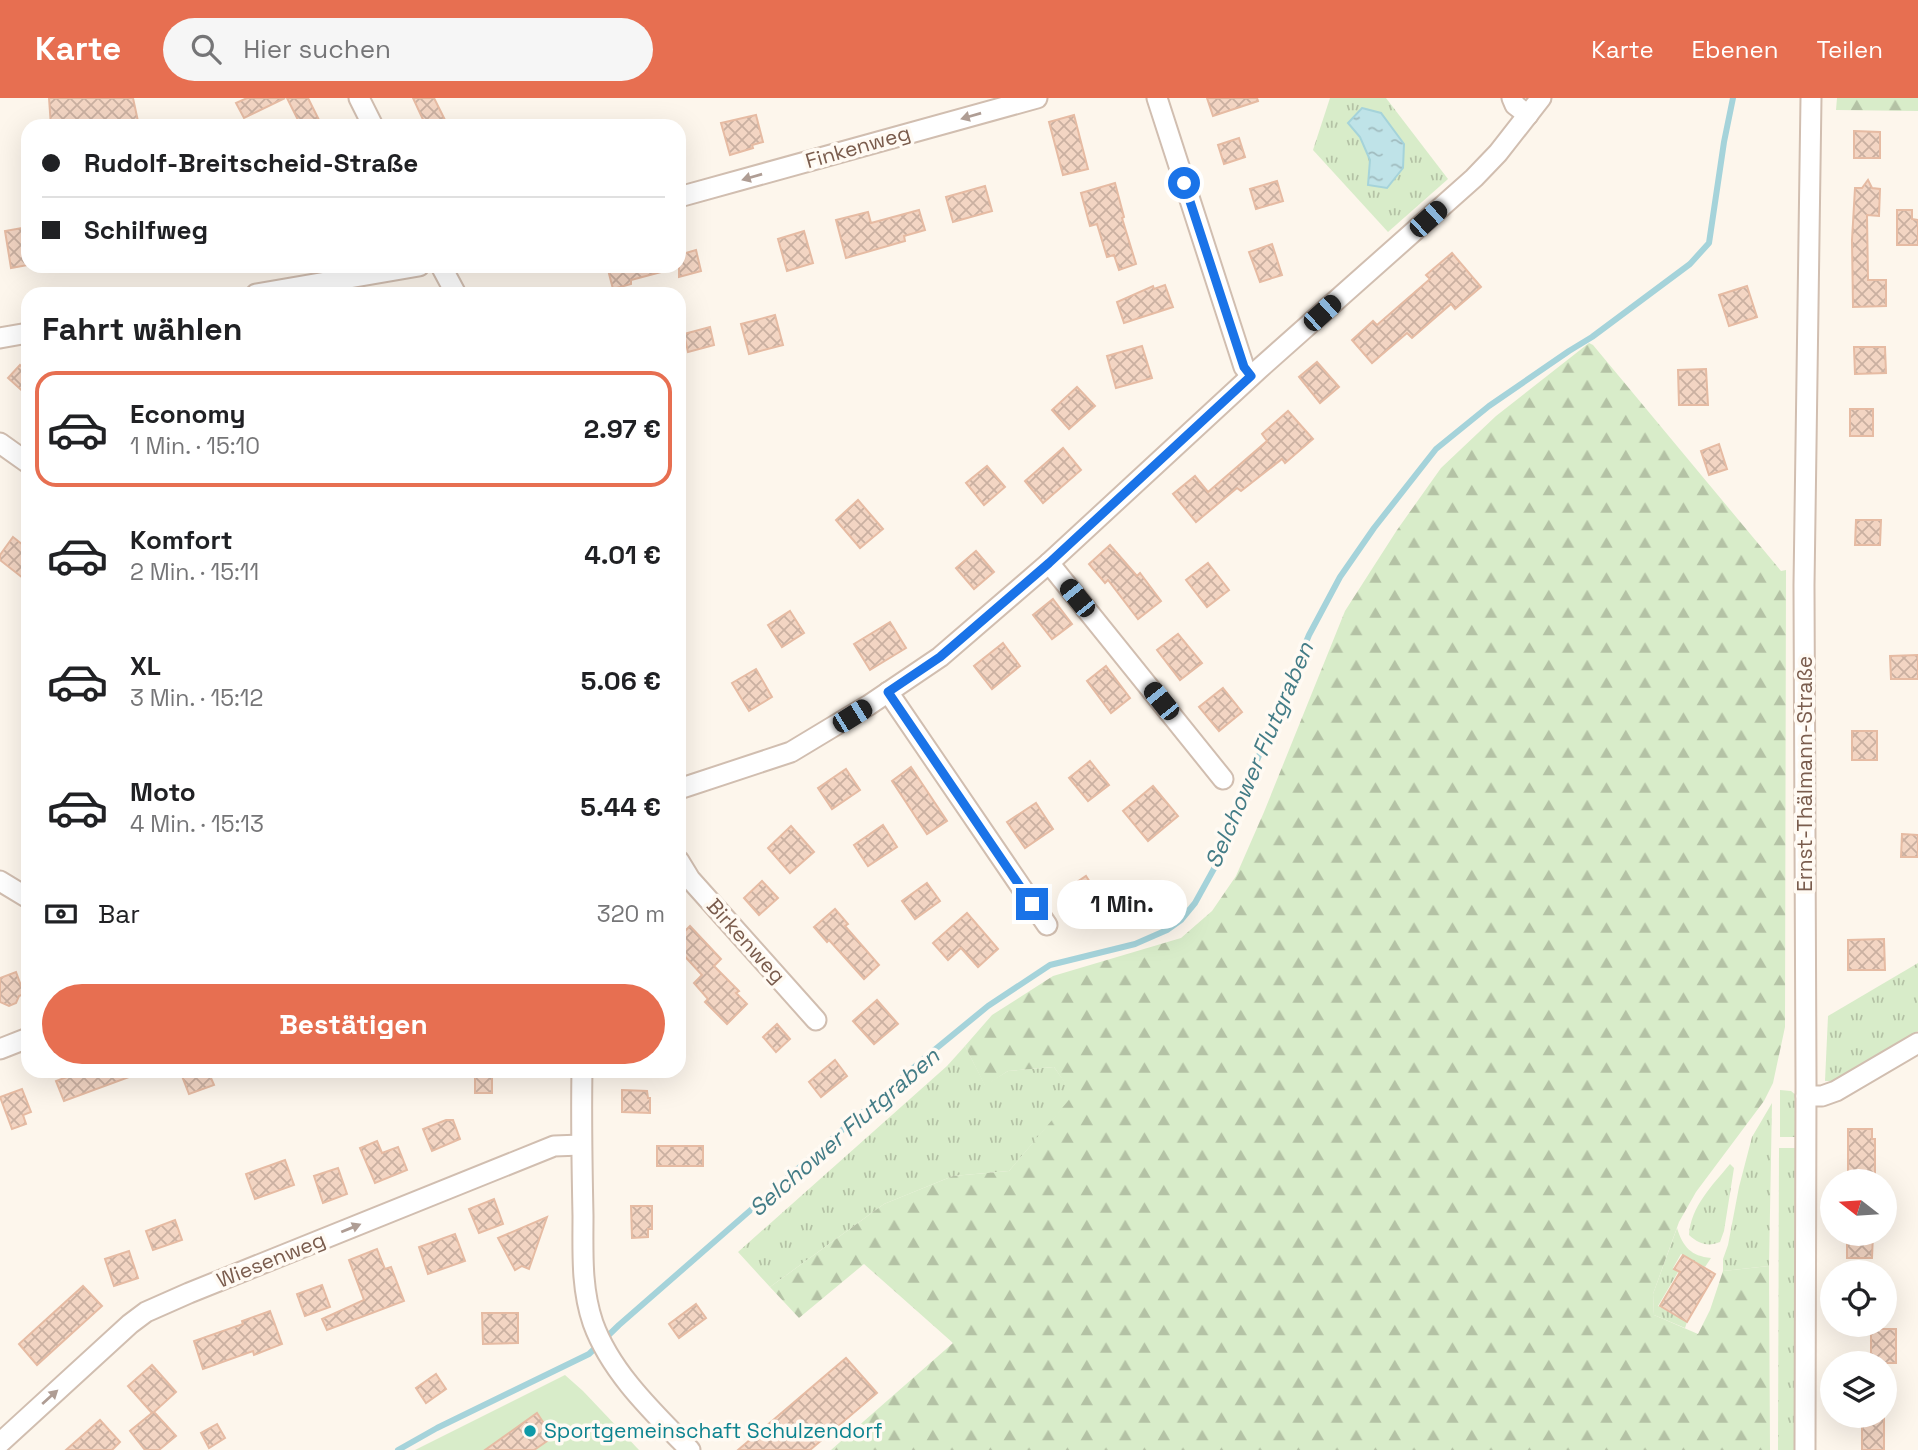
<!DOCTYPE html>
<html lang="de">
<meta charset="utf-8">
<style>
body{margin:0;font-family:"Space Grotesk",sans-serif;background:#f6f6f6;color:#202124;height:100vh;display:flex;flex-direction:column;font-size:26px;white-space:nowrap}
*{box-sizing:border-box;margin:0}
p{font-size:23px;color:#757577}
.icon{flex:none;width:38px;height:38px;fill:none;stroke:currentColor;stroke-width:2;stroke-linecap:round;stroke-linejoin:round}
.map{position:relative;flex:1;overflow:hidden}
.details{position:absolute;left:21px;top:189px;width:665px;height:791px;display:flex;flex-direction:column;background:#fff;border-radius:21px;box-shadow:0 7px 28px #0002}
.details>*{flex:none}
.hud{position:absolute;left:21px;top:21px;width:665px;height:154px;border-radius:21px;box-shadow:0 7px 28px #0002;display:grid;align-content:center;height:154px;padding:0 21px;background:#fff}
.needle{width:46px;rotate:287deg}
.controls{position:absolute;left:1820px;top:1071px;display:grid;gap:14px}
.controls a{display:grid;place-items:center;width:77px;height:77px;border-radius:50%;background:#fff;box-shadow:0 7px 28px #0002;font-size:35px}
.end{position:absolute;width:32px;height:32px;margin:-16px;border:9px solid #1a73e8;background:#fff;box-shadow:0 0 0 4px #fff}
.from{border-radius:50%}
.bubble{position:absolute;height:49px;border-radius:24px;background:#fff;box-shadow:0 7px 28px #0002;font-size:23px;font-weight:700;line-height:49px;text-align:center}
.car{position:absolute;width:21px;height:42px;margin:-21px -10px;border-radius:9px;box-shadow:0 0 5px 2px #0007;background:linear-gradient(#222 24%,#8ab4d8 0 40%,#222 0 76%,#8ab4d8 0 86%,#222 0)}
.hud b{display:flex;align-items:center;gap:24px;height:66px;font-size:26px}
.hud b+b{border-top:2px solid #e0e0e0}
.hud i{width:18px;height:18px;background:#202124}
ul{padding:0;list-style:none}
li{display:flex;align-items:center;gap:21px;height:116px;margin:0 14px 10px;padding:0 7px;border:4px solid transparent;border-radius:21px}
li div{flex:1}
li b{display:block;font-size:26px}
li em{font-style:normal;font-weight:700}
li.selected{border-color:#e76f51}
li>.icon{width:63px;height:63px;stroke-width:1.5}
h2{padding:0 21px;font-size:32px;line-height:84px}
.pay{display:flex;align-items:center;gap:18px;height:77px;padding:0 21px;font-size:26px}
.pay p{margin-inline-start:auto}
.cta{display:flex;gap:14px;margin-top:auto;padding:14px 21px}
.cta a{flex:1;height:80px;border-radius:42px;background:#e76f51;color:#fff;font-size:28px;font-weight:700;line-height:80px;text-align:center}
header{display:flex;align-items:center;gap:42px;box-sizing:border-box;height:98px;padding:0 35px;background:#e76f51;color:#fff}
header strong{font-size:33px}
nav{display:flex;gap:38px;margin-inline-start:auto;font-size:24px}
.search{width:490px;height:63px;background:#f6f6f6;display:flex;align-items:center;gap:18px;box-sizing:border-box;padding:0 24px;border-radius:38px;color:#757577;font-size:26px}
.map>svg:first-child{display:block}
.grass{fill:url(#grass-tufts)}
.forest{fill:url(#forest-firs)}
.garden{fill:#d8ecc9}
.water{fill:url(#water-ripples);stroke:#a5d3da;stroke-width:2}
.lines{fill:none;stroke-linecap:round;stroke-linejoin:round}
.stream{stroke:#a5d3da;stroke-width:6}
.building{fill:url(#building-cross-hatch);stroke:#e6bba3;stroke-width:2}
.minor-casing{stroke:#d1beb0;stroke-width:23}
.minor{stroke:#fff;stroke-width:19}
.oneway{fill:#af9d94}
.route{stroke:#1a73e8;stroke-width:9}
.culture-dot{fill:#0f9aa8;stroke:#fffaf3;stroke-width:2.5}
.labels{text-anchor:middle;stroke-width:7;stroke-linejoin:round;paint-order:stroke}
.street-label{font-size:21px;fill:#7a5c4d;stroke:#fffaf3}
.culture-label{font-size:21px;fill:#0d838f;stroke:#fffaf3;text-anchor:start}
.water-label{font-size:23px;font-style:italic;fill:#437c86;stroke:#fffaf3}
</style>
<header>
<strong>Karte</strong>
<div class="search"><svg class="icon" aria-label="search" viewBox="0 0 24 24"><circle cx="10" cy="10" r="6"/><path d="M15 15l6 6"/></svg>Hier suchen</div>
<nav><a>Karte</a><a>Ebenen</a><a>Teilen</a></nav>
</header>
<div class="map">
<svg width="1918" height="1352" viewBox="0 0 1918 1352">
<defs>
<pattern id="grass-tufts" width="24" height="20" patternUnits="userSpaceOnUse" patternTransform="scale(1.75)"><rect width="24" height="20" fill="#d8ecc9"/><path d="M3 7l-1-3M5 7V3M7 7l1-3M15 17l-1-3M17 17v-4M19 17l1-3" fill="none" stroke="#b4c2a5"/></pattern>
<pattern id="forest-firs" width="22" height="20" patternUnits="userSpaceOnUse" patternTransform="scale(1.75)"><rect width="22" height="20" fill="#d8ecc9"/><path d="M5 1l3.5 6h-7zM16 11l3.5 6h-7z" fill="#b4c2a5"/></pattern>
<pattern id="water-ripples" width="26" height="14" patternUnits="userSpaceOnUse" patternTransform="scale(1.75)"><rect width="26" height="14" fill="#bfe3e8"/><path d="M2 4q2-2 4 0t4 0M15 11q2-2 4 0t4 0" fill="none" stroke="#a0bbbe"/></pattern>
<pattern id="building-cross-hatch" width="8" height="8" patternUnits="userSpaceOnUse" patternTransform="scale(1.75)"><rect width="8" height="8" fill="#f3d5c3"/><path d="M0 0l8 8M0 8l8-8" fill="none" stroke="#cab0a1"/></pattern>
</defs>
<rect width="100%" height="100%" fill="#fdf6ec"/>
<g class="grass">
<polygon points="1330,0 1386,0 1448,81 1388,134 1313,52"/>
<polygon points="1918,865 1918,933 1835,983 1825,983 1828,918"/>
<polygon points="965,948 985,987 1008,973 1054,969 1074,997 1009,1073 953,1078 884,1106 770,1189 738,1154 947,968"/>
<polygon points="1780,992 1791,993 1797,998 1796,1039 1780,1039"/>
<polygon points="1772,1005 1769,1168 1723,1173 1723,1161 1728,1147 1739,1089 1752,1039"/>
<polygon points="1779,1050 1795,1050 1794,1352 1778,1352"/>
<path d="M1730 1066 1734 1070 1724 1133 1720 1144C1708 1149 1699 1146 1689 1137 1691 1108 1712 1088 1730 1066Z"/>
<path d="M1677 1130C1683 1149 1691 1158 1711 1160L1705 1169 1681 1156 1673 1170 1678 1174 1658 1208 1687 1224 1685 1230 1654 1217 1653 1196Z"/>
</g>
<g class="forest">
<polygon points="1837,0 1918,0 1918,13 1836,12"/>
<polygon points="1589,245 1593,247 1781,473 1786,472 1785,929 1773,985 1764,1003 1696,1094 1679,1124 1653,1196 1654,1217 1698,1236 1710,1212 1723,1173 1769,1168 1770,1352 831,1352 953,1245 864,1166 799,1220 770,1189 884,1106 953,1078 1009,1073 1073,997 1054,969 1008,973 985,988 965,948 992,917 1053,878 1181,840 1212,813 1236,778 1264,714 1345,513 1397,432 1441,370 1496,318"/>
</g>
<polygon class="garden" points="565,1277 583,1293 639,1352 415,1352"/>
<polygon class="water" points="1362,10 1381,15 1404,46 1403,70 1387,90 1368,87 1370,62 1360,39 1348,25"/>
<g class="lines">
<polyline class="stream" points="398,1352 437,1330 589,1256 619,1227 927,958 988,908 1050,867 1135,846 1167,832 1181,822 1195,805 1216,767 1241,701 1309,537 1340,479 1374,430 1436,351 1489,308 1569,253 1592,239 1690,166 1709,145 1724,44 1733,0"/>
</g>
<g class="building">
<polygon points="49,0 133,0 139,28 51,28"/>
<polygon points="247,0 285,0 244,20 236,5"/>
<polygon points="287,0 308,0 322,28 301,28"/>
<polygon points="413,0 434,0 448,28 426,28"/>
<polygon points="1207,0 1257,0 1258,3 1213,18"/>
<polygon points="756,17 763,44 752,47 753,50 730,57 721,25"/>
<polygon points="1074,17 1088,71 1063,77 1049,24"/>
<polygon points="1854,33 1880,34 1880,60 1854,60"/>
<polygon points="1239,40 1245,59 1224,66 1218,47"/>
<polygon points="1868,82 1872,90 1880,91 1879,118 1867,117 1868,182 1886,182 1886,208 1853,209 1852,142 1855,90 1862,90"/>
<polygon points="1277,83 1283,103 1256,111 1250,91"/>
<polygon points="1115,85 1124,119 1122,120 1136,166 1119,172 1114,157 1107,159 1097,126 1090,128 1081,95"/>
<polygon points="985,88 992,113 953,124 946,99"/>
<polygon points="919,112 925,132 904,138 905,143 846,160 836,122 868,114 871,125"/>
<polygon points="1897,112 1912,112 1912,121 1918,122 1918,147 1897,147"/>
<polygon points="28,129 28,167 11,170 5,133"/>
<polygon points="804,133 813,165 787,173 778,141"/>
<polygon points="1272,146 1282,177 1260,184 1249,154"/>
<polygon points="696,152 701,173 679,179 679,157"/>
<polygon points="1452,155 1481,189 1455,211 1451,206 1412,240 1407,235 1372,265 1352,242 1373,223 1377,227 1430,181 1426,177"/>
<polygon points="607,168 664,168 665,173 631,182 631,186 613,191"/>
<polygon points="1165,187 1173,209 1124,225 1117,204 1153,188 1154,191"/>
<polygon points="1747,188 1757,219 1729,228 1719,197"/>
<polygon points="775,217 783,247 749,256 741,226"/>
<polygon points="710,229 714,247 688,254 684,236"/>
<polygon points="1142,248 1152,280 1116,290 1107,258"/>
<polygon points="1854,249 1885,249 1886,275 1855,276"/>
<polygon points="1317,264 1339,289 1320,305 1299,279"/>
<polygon points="20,267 28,274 28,298 8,280"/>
<polygon points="1706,271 1708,307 1679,307 1678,272"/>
<polygon points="1077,289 1095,308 1069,331 1052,312"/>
<rect x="1850" y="311" width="23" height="27"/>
<polygon points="1288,313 1313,341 1285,365 1282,361 1241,393 1237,390 1196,424 1173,396 1195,378 1208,394 1267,343 1262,336"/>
<polygon points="1719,346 1727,371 1709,377 1701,353"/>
<polygon points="1063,350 1081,372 1043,405 1025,383"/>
<polygon points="987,368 1005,389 984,407 966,385"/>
<polygon points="858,402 883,431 860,450 836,422"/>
<polygon points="1856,422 1881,422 1880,447 1855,447"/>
<polygon points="13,439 28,451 28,484 0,462 0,457"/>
<polygon points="1110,447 1137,478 1140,475 1161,503 1138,521 1108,482 1105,485 1089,466"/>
<polygon points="976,453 994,474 974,491 956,470"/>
<polygon points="1208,465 1229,492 1207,509 1186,482"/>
<polygon points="1053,501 1072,526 1052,541 1033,517"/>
<polygon points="790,513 804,535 782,549 768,527"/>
<polygon points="890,524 906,550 870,572 854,546"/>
<polygon points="1178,536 1202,565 1180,582 1157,552"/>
<polygon points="1003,545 1020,568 992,591 974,568"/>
<polygon points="1918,557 1918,581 1891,581 1890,558"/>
<polygon points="1106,568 1130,600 1111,615 1087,583"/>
<polygon points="756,571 772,599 749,613 732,585"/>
<polygon points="1223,590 1242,614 1219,633 1199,609"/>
<rect x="1852" y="633" width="25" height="29"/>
<polygon points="1090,663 1109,687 1088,703 1069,680"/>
<polygon points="911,669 947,723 927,736 892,683"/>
<polygon points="846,671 860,692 832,711 818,690"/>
<polygon points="1153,688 1178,718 1148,743 1123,713"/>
<polygon points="1036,705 1053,731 1025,750 1007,724"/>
<polygon points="883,727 897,749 868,768 854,747"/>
<polygon points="791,728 814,754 790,775 768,750"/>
<polygon points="1902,736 1918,737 1918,759 1901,759"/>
<polygon points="1086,778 1105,807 1084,821 1065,792"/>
<polygon points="762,783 778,800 759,817 744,800"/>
<polygon points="927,785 940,803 915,821 902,803"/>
<polygon points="835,811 848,826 845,828 879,867 864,881 829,842 827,844 814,829"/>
<polygon points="967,815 998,851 978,869 961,850 948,862 933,845"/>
<polygon points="690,828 721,861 714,868 739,893 736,895 747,906 727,926 705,904 708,901 694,885 702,877 679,852 679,839"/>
<polygon points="1884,841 1885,872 1848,872 1848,842"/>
<polygon points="16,874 24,896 19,898 16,905 9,908 0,904 0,880"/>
<polygon points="877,902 898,926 874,946 853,923"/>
<polygon points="777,926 790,941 776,954 763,939"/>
<polygon points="835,962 847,978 821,999 809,984"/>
<polygon points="83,973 139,973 140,975 64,1003 56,983"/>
<polygon points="180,973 208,973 214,987 189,996"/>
<polygon points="475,976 492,977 492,995 475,995"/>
<polygon points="22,991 31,1014 23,1017 26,1026 12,1031 0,999"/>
<polygon points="622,992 647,993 648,1000 650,1000 650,1015 622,1014"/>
<polygon points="446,1022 453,1022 460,1041 432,1053 423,1031"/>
<polygon points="1848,1031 1872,1031 1872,1041 1875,1041 1875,1083 1848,1083"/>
<polygon points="377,1043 382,1055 398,1049 407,1072 375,1085 360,1050"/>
<rect x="657" y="1048" width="46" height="20"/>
<polygon points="285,1062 294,1087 255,1101 246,1076"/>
<polygon points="338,1070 347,1096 323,1105 314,1078"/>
<polygon points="494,1101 503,1126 479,1135 469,1111"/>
<polygon points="631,1108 652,1108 652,1131 648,1131 648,1139 632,1140"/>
<polygon points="547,1119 529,1171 522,1168 515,1172 498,1140"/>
<polygon points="175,1122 182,1142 153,1152 146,1133"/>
<polygon points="455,1136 465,1163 428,1176 419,1149"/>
<polygon points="1847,1136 1873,1136 1872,1160 1847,1160"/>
<polygon points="377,1151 385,1171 391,1169 404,1203 327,1232 322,1221 364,1202 349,1162"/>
<polygon points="129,1153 138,1180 114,1188 105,1161"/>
<polygon points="1683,1157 1715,1176 1687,1224 1660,1208 1680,1174 1674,1171"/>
<polygon points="322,1187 330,1209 305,1218 297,1196"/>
<polygon points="83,1188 102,1208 37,1267 19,1246"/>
<polygon points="696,1206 706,1220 679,1240 669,1226"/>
<polygon points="270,1213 282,1246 254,1257 253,1253 203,1271 194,1243 243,1226 242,1223"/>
<polygon points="482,1215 518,1215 518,1245 483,1246"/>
<rect x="1871" y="1231" width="25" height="34"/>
<polygon points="846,1260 877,1295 810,1352 738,1352"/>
<polygon points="152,1267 176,1294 154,1314 176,1338 159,1352 145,1352 130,1333 152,1315 128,1288"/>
<polygon points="436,1276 446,1291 426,1305 416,1290"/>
<polygon points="537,1315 553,1339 534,1352 485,1352"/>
<rect x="1862" y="1318" width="22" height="34"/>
<polygon points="100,1322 120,1344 112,1352 66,1352"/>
<polygon points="217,1326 225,1340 209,1350 201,1335"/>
</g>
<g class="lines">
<defs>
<g id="minor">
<polyline points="359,0 373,28"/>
<polyline points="1157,0 1244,269 1251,278"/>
<polyline points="1512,0 1515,7 1528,17"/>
<polyline points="679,99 1037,0"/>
<polyline points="441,168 456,196"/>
<polyline points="256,196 419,168"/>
<polyline points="0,240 28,235"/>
<polyline points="0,345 28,365"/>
<polyline points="1049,465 1223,681"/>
<polyline points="888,594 1047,827"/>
<polyline points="679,691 791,654 869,607 940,559 1049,465 1259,271 1474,80 1498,55 1541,0"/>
<polyline points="679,763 690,781 816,922"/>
<polyline points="0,783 28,800"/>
<polyline points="0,951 28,940"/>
<path d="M582 973C581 1021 582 1070 583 1118 583 1154 581 1190 593 1225 611 1275 654 1315 690 1352"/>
<polyline points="1806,998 1822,998 1836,993 1918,945"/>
<polyline points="0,1345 130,1226 146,1214 189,1195 554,1048 581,1047"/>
<polyline points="1805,1352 1806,986 1804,487 1811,0"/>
</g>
</defs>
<use href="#minor" class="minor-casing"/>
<use href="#minor" class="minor"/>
</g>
<defs><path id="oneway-solid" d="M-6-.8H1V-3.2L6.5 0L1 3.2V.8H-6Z" transform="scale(1.75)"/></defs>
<g class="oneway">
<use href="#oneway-solid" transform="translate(971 18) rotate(164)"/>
<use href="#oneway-solid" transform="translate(752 79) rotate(164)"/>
<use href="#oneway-solid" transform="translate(351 1130) rotate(-22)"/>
<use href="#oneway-solid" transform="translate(50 1299) rotate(-42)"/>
</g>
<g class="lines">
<polyline class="route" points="1032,806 888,594 940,559 1049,465 1251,278 1244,269 1184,85"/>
</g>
<circle class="culture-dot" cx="530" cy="1333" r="7"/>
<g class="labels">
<g class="street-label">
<text transform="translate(858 49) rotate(-16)" y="7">Finkenweg</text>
<text transform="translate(1805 676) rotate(-90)" y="7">Ernst-Thälmann-Straße</text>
<text transform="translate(746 843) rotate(48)" y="7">Birkenweg</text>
<text transform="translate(271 1162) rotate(-22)" y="7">Wiesenweg</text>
</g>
<g class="culture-label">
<text x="544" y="1340">Sportgemeinschaft Schulzendorf</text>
</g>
<g class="water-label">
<text transform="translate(1259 657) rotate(-67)" y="8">Selchower Flutgraben</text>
<text transform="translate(844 1034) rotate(-41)" y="8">Selchower Flutgraben</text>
</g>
</g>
</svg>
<div class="controls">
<a><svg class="needle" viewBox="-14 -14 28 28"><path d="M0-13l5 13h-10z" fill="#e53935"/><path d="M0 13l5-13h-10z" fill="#757577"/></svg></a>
<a><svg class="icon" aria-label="locate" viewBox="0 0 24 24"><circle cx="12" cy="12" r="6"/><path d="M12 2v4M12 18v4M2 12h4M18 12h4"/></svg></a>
<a><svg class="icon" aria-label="layers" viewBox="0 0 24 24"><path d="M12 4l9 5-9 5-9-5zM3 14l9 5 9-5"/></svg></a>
</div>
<i class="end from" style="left:1184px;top:85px"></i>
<i class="end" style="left:1032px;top:806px"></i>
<div class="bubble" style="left:1057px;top:782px;width:130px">1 Min.</div>
<i class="car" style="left:1428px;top:121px;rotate:48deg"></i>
<i class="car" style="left:1322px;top:215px;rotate:48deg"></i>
<i class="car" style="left:1077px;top:500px;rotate:321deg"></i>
<i class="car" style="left:1161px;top:603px;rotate:321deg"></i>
<i class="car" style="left:852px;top:618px;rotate:58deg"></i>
<div class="hud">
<b><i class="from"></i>Rudolf-Breitscheid-Straße</b>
<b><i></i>Schilfweg</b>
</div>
<section class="details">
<h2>Fahrt wählen</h2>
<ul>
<li class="selected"><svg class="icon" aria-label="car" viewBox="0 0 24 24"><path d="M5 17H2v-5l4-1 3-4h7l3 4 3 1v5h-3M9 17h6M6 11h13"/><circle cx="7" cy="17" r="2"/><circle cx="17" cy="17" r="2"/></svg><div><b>Economy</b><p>1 Min. · 15:10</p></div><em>2.97 €</em></li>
<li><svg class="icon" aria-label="car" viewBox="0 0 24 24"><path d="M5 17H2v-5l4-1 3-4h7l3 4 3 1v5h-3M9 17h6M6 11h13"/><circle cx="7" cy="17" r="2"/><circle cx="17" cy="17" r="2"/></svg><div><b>Komfort</b><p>2 Min. · 15:11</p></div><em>4.01 €</em></li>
<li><svg class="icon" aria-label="car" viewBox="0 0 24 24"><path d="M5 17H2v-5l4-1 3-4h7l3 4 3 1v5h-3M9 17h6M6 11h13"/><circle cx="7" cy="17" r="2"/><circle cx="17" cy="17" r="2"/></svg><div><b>XL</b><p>3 Min. · 15:12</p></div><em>5.06 €</em></li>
<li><svg class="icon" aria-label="car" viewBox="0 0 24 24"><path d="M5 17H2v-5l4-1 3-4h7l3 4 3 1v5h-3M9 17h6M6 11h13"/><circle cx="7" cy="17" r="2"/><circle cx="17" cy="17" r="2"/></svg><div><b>Moto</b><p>4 Min. · 15:13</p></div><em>5.44 €</em></li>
</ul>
<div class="pay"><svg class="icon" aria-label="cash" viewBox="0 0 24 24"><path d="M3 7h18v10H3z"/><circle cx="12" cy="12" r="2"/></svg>Bar<p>320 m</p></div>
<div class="cta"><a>Bestätigen</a></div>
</section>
</div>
